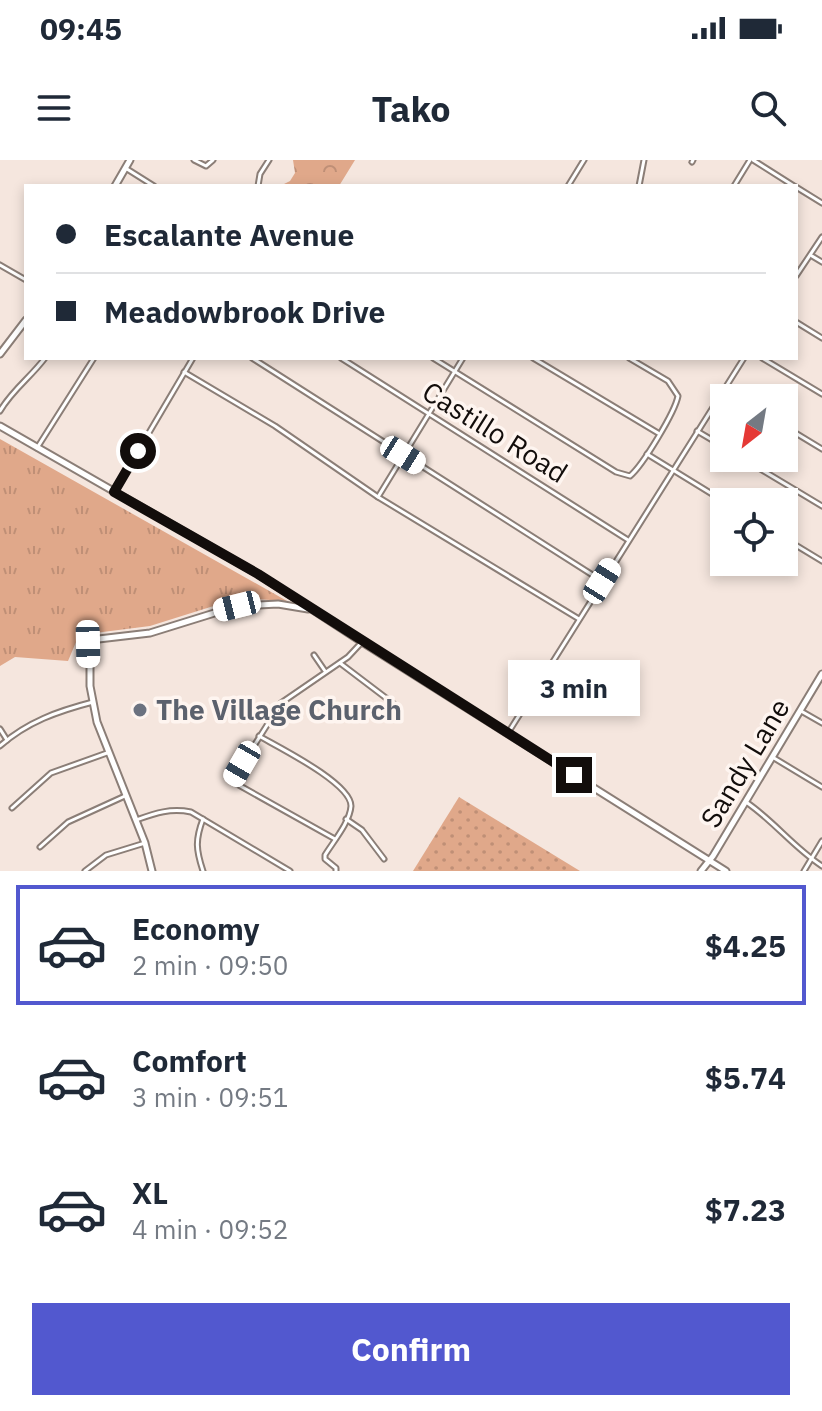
<!DOCTYPE html>
<meta charset="utf-8">
<style>
body{margin:0;font-family:"IBM Plex Sans",sans-serif;background:#f2f2f3;color:#1f2937;height:100vh;display:flex;flex-direction:column;font-size:30px;white-space:nowrap}
*{box-sizing:border-box;margin:0}
p{font-size:26px;color:#747a83}
.icon{flex:none;width:44px;height:44px;fill:none;stroke:currentColor;stroke-width:2;stroke-linecap:round;stroke-linejoin:round}
.map{position:relative;height:711px;overflow:hidden}
.sheet{display:flex;flex-direction:column;background:#fff;flex:1}
.sheet>*{flex:none}
.top-card{position:absolute;left:24px;top:24px;width:774px;height:176px;border-radius:0px;box-shadow:0 4px 12px #0003;display:grid;align-content:center;height:176px;padding:0 32px;background:#fff}
.needle{width:52px;rotate:211deg}
.fabs{position:absolute;left:710px;top:224px;display:grid;gap:16px}
.fabs a{display:grid;place-items:center;width:88px;height:88px;border-radius:0px;background:#fff;box-shadow:0 4px 12px #0003;font-size:40px}
.end{position:absolute;width:36px;height:36px;margin:-18px;border:10px solid #120d0b;background:#fff;box-shadow:0 0 0 4px #fff}
.from{border-radius:50%}
.bubble{position:absolute;height:56px;border-radius:0px;background:#fff;box-shadow:0 4px 12px #0003;font-size:26px;font-weight:700;line-height:56px;text-align:center}
.car{position:absolute;width:24px;height:48px;margin:-24px -12px;border-radius:10px;box-shadow:0 0 6px 2px #0007;background:linear-gradient(#fff 24%,#345 0 40%,#fff 0 76%,#345 0 86%,#fff 0)}
.top-card b{display:flex;align-items:center;gap:28px;height:76px;font-size:30px}
.top-card b+b{border-top:2px solid #e0e1e3}
.top-card i{width:20px;height:20px;background:#1f2937}
ul{padding:14px 0 0;list-style:none}
li{display:flex;align-items:center;gap:24px;height:120px;margin:0 16px 12px;padding:0 16px;border:4px solid transparent;border-radius:0px}
li div{flex:1}
li b{display:block;font-size:30px}
li em{font-style:normal;font-weight:700}
li.current{border-color:#5258cf}
li>.icon{width:72px;height:72px;stroke-width:1.5}
.cta{display:flex;gap:16px;margin-top:auto;padding:16px 32px}
.cta a{flex:1;height:92px;border-radius:0px;background:#5258cf;color:#fff;font-size:32px;font-weight:700;line-height:92px;text-align:center}
.status{display:flex;justify-content:space-between;align-items:center;height:56px;padding:0 40px;background:#fff;direction:ltr}
.status svg{height:22px;fill:currentColor}
header{display:flex;justify-content:space-between;align-items:center;height:104px;padding:0 32px;background:#fff;font-size:36px;font-weight:700}
.map>svg:first-child{display:block}
.grass{fill:url(#grass-tufts)}
.forest{fill:url(#forest-crowns)}
.park{fill:url(#park-dots)}
.lines{fill:none;stroke-linecap:round;stroke-linejoin:round}
.street-casing{stroke:#8b7e77;stroke-width:7}
.secondary-casing{stroke:#8b7e77;stroke-width:9}
.street{stroke:#fff;stroke-width:3}
.secondary{stroke:#fff;stroke-width:5}
.route{stroke:#120d0b;stroke-width:10}
.worship-dot{fill:#6b7280;stroke:#fef5f0;stroke-width:3}
.labels{text-anchor:middle;stroke-width:7;stroke-linejoin:round;paint-order:stroke}
.street-label{font-size:28px;fill:#120d0b;stroke:#fef5f0}
.worship-label{font-size:28px;font-weight:bold;fill:#5b616d;stroke:#fef5f0;text-anchor:start}
</style>
<div class="status"><b>09:45</b><svg viewBox="0 0 49 12"><path d="M0 12V9h3v3zM5 12V6h3v6zM10 12V3h3v9zM15 12V0h3v12zM26 1h20v11H26zM47 4h2v5h-2z"/></svg></div>
<header><svg class="icon" aria-label="menu" viewBox="0 0 24 24"><path d="M4 6h16M4 12h16M4 18h16"/></svg>Tako<svg class="icon" aria-label="search" viewBox="0 0 24 24"><circle cx="10" cy="10" r="6"/><path d="M15 15l6 6"/></svg></header>
<div class="map">
<svg width="822" height="711" viewBox="0 0 822 711">
<defs>
<pattern id="grass-tufts" width="24" height="20" patternUnits="userSpaceOnUse" patternTransform="scale(2)"><rect width="24" height="20" fill="#e0a88a"/><path d="M3 7l-1-3M5 7V3M7 7l1-3M15 17l-1-3M17 17v-4M19 17l1-3" fill="none" stroke="#bf8f76"/></pattern>
<pattern id="forest-crowns" width="20" height="18" patternUnits="userSpaceOnUse" patternTransform="scale(2)"><rect width="20" height="18" fill="#e0a88a"/><path d="M2 6a3 3 0 1 1 6 0M12 15a3 3 0 1 1 6 0" fill="none" stroke="#bf8f76"/></pattern>
<pattern id="park-dots" width="8" height="8" patternUnits="userSpaceOnUse" patternTransform="scale(2)"><rect width="8" height="8" fill="#e0a88a"/><path d="M2 2h.1M6 6h.1" fill="none" stroke="#bf8f76" stroke-width="1.8" stroke-linecap="round"/></pattern>
</defs>
<rect width="100%" height="100%" fill="#f5e6de"/>
<polygon class="grass" points="0,279 287,441 239,438 150,466 79,475 68,501 15,497 0,506"/>
<polygon class="forest" points="293,0 355,0 339,26 280,26 290,21 295,13"/>
<polygon class="park" points="459,637 580,711 413,711"/>
<g class="lines">
<defs>
<g id="street">
<polyline points="194,0 206,6 213,0"/>
<polyline points="753,0 794,26"/>
<polyline points="692,2 693,0"/>
<polyline points="127,9 154,26"/>
<polyline points="258,26 260,14 269,0"/>
<polyline points="568,26 584,0"/>
<polyline points="639,26 644,0"/>
<polyline points="734,26 750,0"/>
<polyline points="796,27 822,43"/>
<polyline points="812,96 822,102"/>
<polyline points="0,105 26,120"/>
<polyline points="796,116 822,77"/>
<polyline points="796,162 822,178"/>
<polyline points="252,198 602,421"/>
<polyline points="341,198 628,380"/>
<path d="M433 198 616 312 630 316C643 305 675 252 678 236L668 221 629 198"/>
<polyline points="533,198 658,273"/>
<polyline points="762,198 822,234"/>
<polyline points="184,212 275,266 378,337 579,459"/>
<polyline points="724,230 737,238"/>
<path d="M0 251C12 230 31 217 45 198"/>
<polyline points="784,266 822,289"/>
<polyline points="697,271 724,287"/>
<polyline points="37,288 94,198"/>
<polyline points="647,294 725,342"/>
<polyline points="742,298 822,346"/>
<polyline points="114,332 193,198"/>
<polyline points="378,337 463,198"/>
<polyline points="784,378 822,401"/>
<polyline points="314,495 325,511"/>
<polyline points="340,503 394,544"/>
<polyline points="801,551 822,563"/>
<polyline points="0,569 7,580"/>
<polyline points="508,573 744,198"/>
<path d="M259 576C278 587 351 623 351 646 350 662 333 682 325 695V699L336 708V711"/>
<path d="M0 586C27 562 58 551 93 542"/>
<polyline points="774,598 822,627"/>
<path d="M746 642C774 661 793 687 822 706"/>
<polyline points="12,648 51,613 107,593"/>
<path d="M203 659C195 680 196 690 203 711"/>
<polyline points="346,659 362,670 384,699"/>
<path d="M136 660C156 653 170 648 191 652L290 711"/>
<polyline points="335,679 235,623 233,619 281,543 348,497 362,482"/>
<polyline points="40,687 68,662 125,636"/>
<polyline points="85,711 106,695 145,683"/>
<polyline points="804,711 822,681"/>
</g>
<g id="secondary">
<polyline points="115,26 130,0"/>
<polyline points="0,194 26,160"/>
<polyline points="0,266 258,414 362,482 726,711"/>
<polyline points="152,711 145,683 97,562 90,526 90,480 150,473 237,446 278,444 308,449"/>
<polyline points="701,711 713,696 822,514"/>
</g>
</defs>
<use href="#street" class="street-casing"/>
<use href="#secondary" class="secondary-casing"/>
<use href="#street" class="street"/>
<use href="#secondary" class="secondary"/>
</g>
<g class="lines">
<polyline class="route" points="138,291 114,332 258,414 574,615"/>
</g>
<circle class="worship-dot" cx="140" cy="550" r="8"/>
<g class="labels">
<g class="street-label">
<text transform="translate(495 272) rotate(32)" y="10">Castillo Road</text>
<text transform="translate(745 603) rotate(-59)" y="10">Sandy Lane</text>
</g>
<g class="worship-label">
<text x="156" y="560">The Village Church</text>
</g>
</g>
</svg>
<div class="fabs">
<a><svg class="needle" viewBox="-14 -14 28 28"><path d="M0-13l5 13h-10z" fill="#e53935"/><path d="M0 13l5-13h-10z" fill="#747a83"/></svg></a>
<a><svg class="icon" aria-label="locate" viewBox="0 0 24 24"><circle cx="12" cy="12" r="6"/><path d="M12 2v4M12 18v4M2 12h4M18 12h4"/></svg></a>
</div>
<i class="end from" style="left:138px;top:291px"></i>
<i class="end" style="left:574px;top:615px"></i>
<div class="bubble" style="left:508px;top:500px;width:132px">3 min</div>
<i class="car" style="left:403px;top:295px;rotate:122deg"></i>
<i class="car" style="left:602px;top:421px;rotate:32deg"></i>
<i class="car" style="left:237px;top:446px;rotate:256deg"></i>
<i class="car" style="left:88px;top:484px;rotate:179deg"></i>
<i class="car" style="left:242px;top:604px;rotate:210deg"></i>
<div class="top-card">
<b><i class="from"></i>Escalante Avenue</b>
<b><i></i>Meadowbrook Drive</b>
</div>
</div>
<section class="sheet">
<ul>
<li class="current"><svg class="icon" aria-label="car" viewBox="0 0 24 24"><path d="M5 17H2v-5l4-1 3-4h7l3 4 3 1v5h-3M9 17h6M6 11h13"/><circle cx="7" cy="17" r="2"/><circle cx="17" cy="17" r="2"/></svg><div><b>Economy</b><p>2 min · 09:50</p></div><em>$4.25</em></li>
<li><svg class="icon" aria-label="car" viewBox="0 0 24 24"><path d="M5 17H2v-5l4-1 3-4h7l3 4 3 1v5h-3M9 17h6M6 11h13"/><circle cx="7" cy="17" r="2"/><circle cx="17" cy="17" r="2"/></svg><div><b>Comfort</b><p>3 min · 09:51</p></div><em>$5.74</em></li>
<li><svg class="icon" aria-label="car" viewBox="0 0 24 24"><path d="M5 17H2v-5l4-1 3-4h7l3 4 3 1v5h-3M9 17h6M6 11h13"/><circle cx="7" cy="17" r="2"/><circle cx="17" cy="17" r="2"/></svg><div><b>XL</b><p>4 min · 09:52</p></div><em>$7.23</em></li>
</ul>
<div class="cta"><a>Confirm</a></div>
</section>
